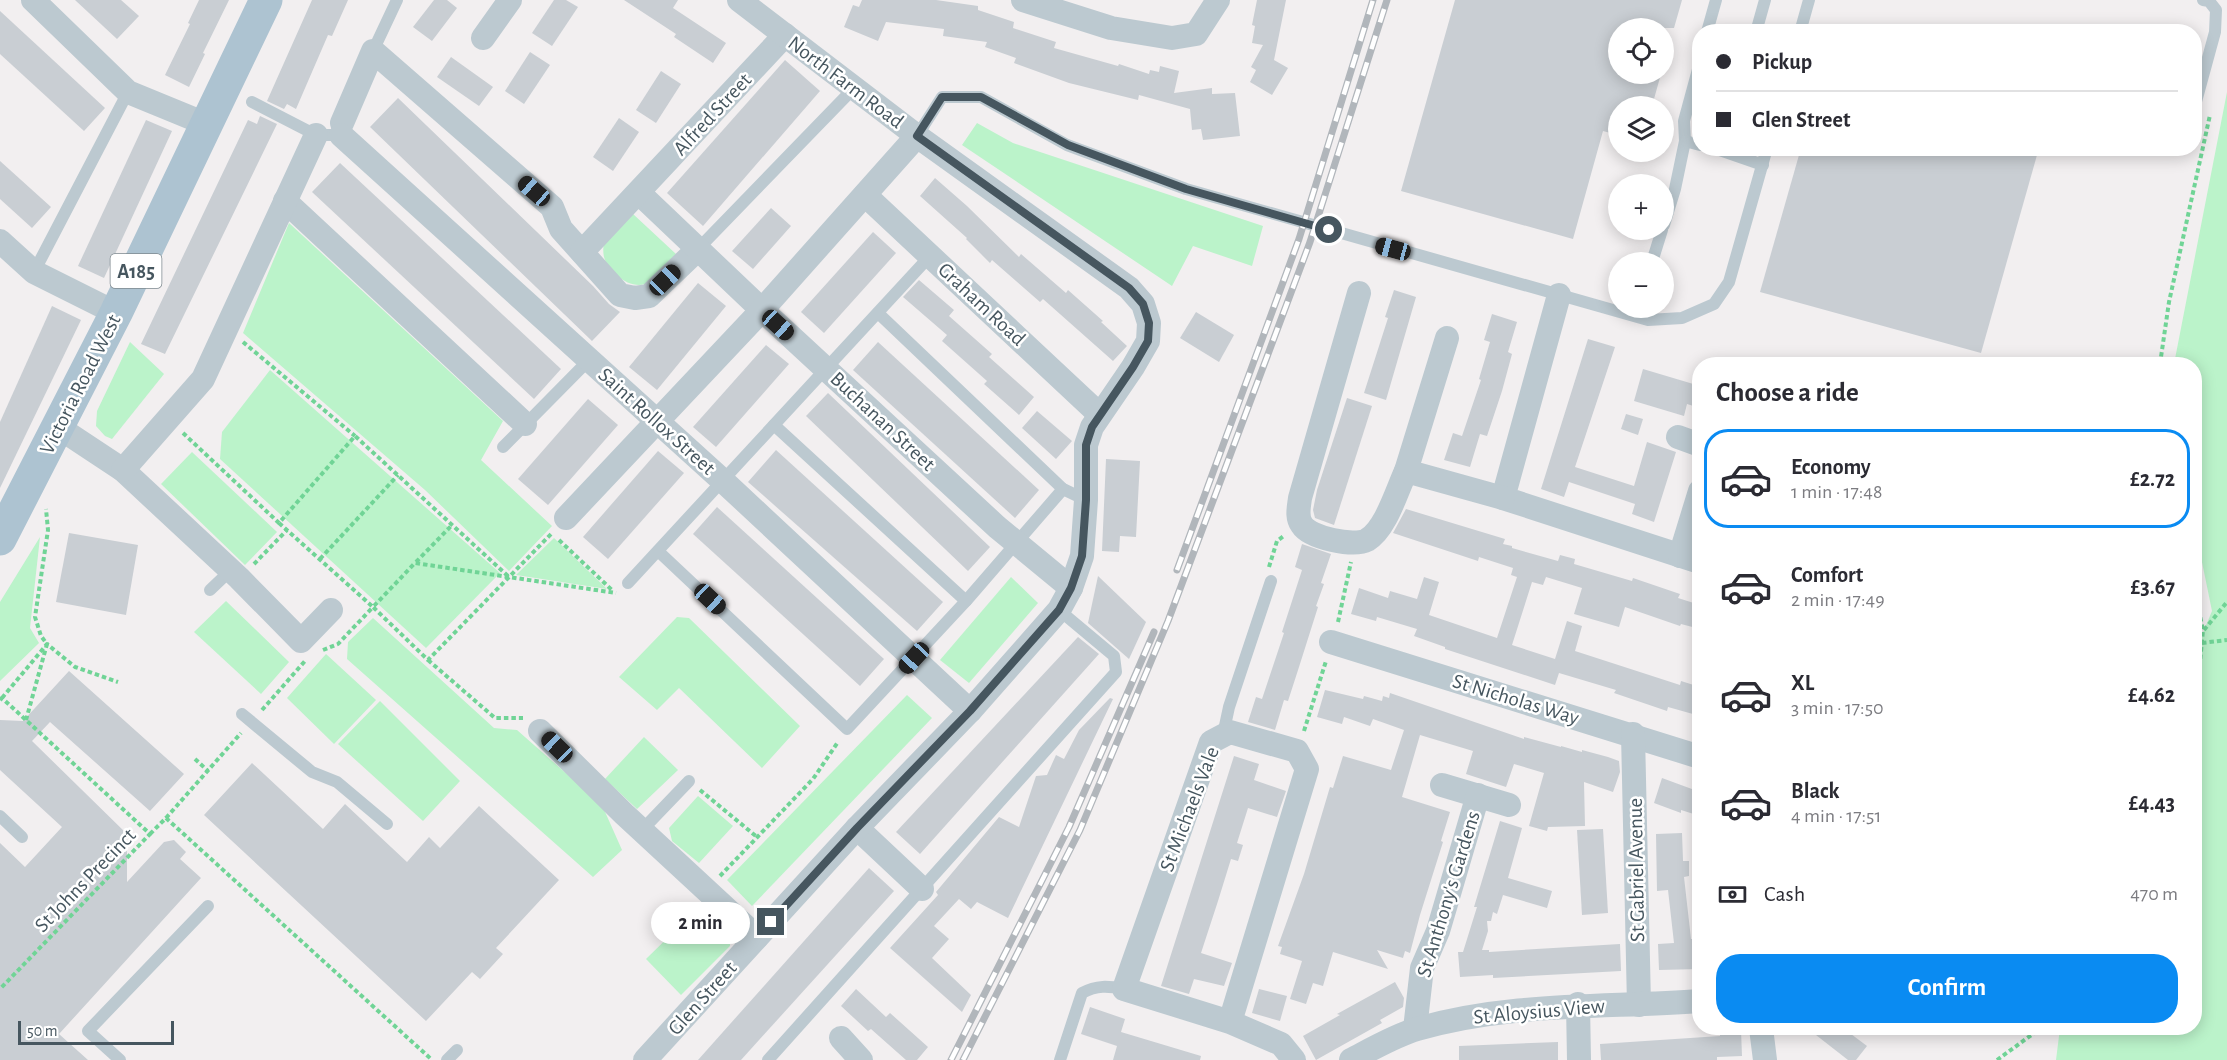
<!DOCTYPE html>
<meta charset="utf-8">
<style>
body{margin:0;font-family:"Alegreya Sans",sans-serif;background:#f2f2f3;color:#2b2b33;height:100vh;display:flex;flex-direction:column;font-size:22px;white-space:nowrap}
*{box-sizing:border-box;margin:0}
p{font-size:20px;color:#7c7c81}
.icon{flex:none;width:33px;height:33px;fill:none;stroke:currentColor;stroke-width:2;stroke-linecap:round;stroke-linejoin:round}
.map{position:relative;flex:1;overflow:hidden}
.panel{position:absolute;left:1692px;top:357px;width:510px;height:678px;display:flex;flex-direction:column;background:#fff;border-radius:24px;box-shadow:0 3px 15px #0003}
.panel>*{flex:none}
.banner{position:absolute;left:1692px;top:24px;width:510px;height:132px;border-radius:24px;box-shadow:0 3px 15px #0003;display:grid;align-content:center;height:132px;padding:0 24px;background:#fff}
.buttons{position:absolute;left:1608px;top:18px;display:grid;gap:12px}
.buttons a{display:grid;place-items:center;width:66px;height:66px;border-radius:50%;background:#fff;box-shadow:0 3px 15px #0003;font-size:30px}
.scale{position:absolute;left:18px;bottom:15px;width:156px;box-sizing:border-box;padding-left:6px;border:3px solid #46565f;border-top:0;font-size:16px;line-height:21px;white-space:nowrap;color:#46565f;-webkit-text-stroke:4px #fff;paint-order:stroke}
.end{position:absolute;width:27px;height:27px;margin:-14px;border:8px solid #46565f;background:#fff;box-shadow:0 0 0 3px #fff}
.from{border-radius:50%}
.bubble{position:absolute;height:42px;border-radius:21px;background:#fff;box-shadow:0 3px 15px #0003;font-size:20px;font-weight:700;line-height:42px;text-align:center}
.car{position:absolute;width:18px;height:36px;margin:-18px -9px;border-radius:8px;box-shadow:0 0 4px 2px #0007;background:linear-gradient(#222 24%,#8ab4d8 0 40%,#222 0 76%,#8ab4d8 0 86%,#222 0)}
.banner b{display:flex;align-items:center;gap:21px;height:57px;font-size:22px}
.banner b+b{border-top:2px solid #e1e1e2}
.banner i{width:15px;height:15px;background:#2b2b33}
ul{padding:0;list-style:none}
li{display:flex;align-items:center;gap:18px;height:99px;margin:0 12px 9px;padding:0 12px;border:3px solid transparent;border-radius:24px}
li div{flex:1}
li b{display:block;font-size:22px}
li em{font-style:normal;font-weight:700}
li.on{border-color:#0a8bf2}
li>.icon{width:54px;height:54px;stroke-width:1.5}
h2{padding:0 24px;font-size:27px;line-height:72px}
.pay{display:flex;align-items:center;gap:15px;height:66px;padding:0 24px;font-size:22px}
.pay p{margin-inline-start:auto}
.action{display:flex;gap:12px;margin-top:auto;padding:12px 24px}
.action a{flex:1;height:69px;border-radius:24px;background:#0a8bf2;color:#fff;font-size:24px;font-weight:700;line-height:69px;text-align:center}
.map>svg:first-child{display:block}
.green{fill:#bbf3ca}
.building{fill:#c9ced3}
.lines{fill:none;stroke-linecap:round;stroke-linejoin:round}
.path{stroke:#70d496;stroke-width:4;stroke-dasharray:4.5 3;stroke-linecap:butt}
.lane{stroke:#bcc9d0;stroke-width:12}
.street{stroke:#bcc9d0;stroke-width:24}
.primary{stroke:#adc3d1;stroke-width:33}
.rail-casing{stroke:#b1b6bb;stroke-width:7}
.rail{stroke:#fff;stroke-width:4.5;stroke-dasharray:14;stroke-linecap:butt}
.route{stroke:#46565f;stroke-width:8}
.labels{text-anchor:middle;stroke-width:5;stroke-linejoin:round;paint-order:stroke}
.shield{fill:#fff;stroke:#7e898f;stroke-width:1.5}
.shield-label{font-size:20px;font-weight:bold;fill:#46565f}
.street-label{font-size:21px;fill:#46565f;stroke:#fff}
</style>
<div class="map">
<svg width="2227" height="1060" viewBox="0 0 2227 1060">
<rect width="100%" height="100%" fill="#f2eff0"/>
<g class="green">
<polygon points="2227,92 2227,1060 2056,1060 2060,1028 2194,1028 2194,654 2212,611 2195,528 2194,364 2174,364"/>
<polygon points="977,123 1013,143 1263,226 1252,266 1193,246 1172,286 962,145"/>
<path d="M633 214 676 254C669 261 653 281 645 284 629 289 608 272 604 257 603 252 603 247 604 243Z"/>
<polygon points="289,223 503,421 481,460 552,526 509,571 425,490 243,333"/>
<polygon points="130,342 164,374 112,439 105,436 96,426 97,411"/>
<polygon points="270,370 500,573 426,648 220,459 222,432"/>
<polygon points="192,452 277,532 245,565 161,484"/>
<polygon points="40,537 30,628 39,643 0,681 0,602"/>
<polygon points="554,538 607,589 516,575"/>
<polygon points="1011,577 1038,603 969,683 940,660"/>
<polygon points="226,601 289,662 261,694 194,632"/>
<polygon points="677,617 689,618 800,726 762,768 679,688 657,710 619,677"/>
<polygon points="373,618 494,728 517,730 602,805 622,850 593,877 347,659 348,642"/>
<polygon points="326,654 376,700 334,744 287,698"/>
<polygon points="907,695 932,718 752,906 727,880"/>
<polygon points="380,701 460,781 423,821 338,744"/>
<polygon points="644,737 678,770 637,809 605,779"/>
<polygon points="698,796 733,826 699,863 672,841 669,828"/>
<polygon points="696,910 730,935 730,946 681,995 646,959"/>
</g>
<g class="building">
<polygon points="75,0 121,0 139,16 117,39"/>
<polygon points="199,0 229,0 203,53 205,54 189,87 165,75 190,24 188,23"/>
<polygon points="312,0 348,0 332,36 328,35 296,109 287,104 284,109 267,101"/>
<polygon points="434,0 447,0 457,8 432,41 413,27"/>
<polygon points="554,0 566,0 578,7 552,46 532,33"/>
<polygon points="624,0 678,0 673,8 726,43 713,63 674,37 676,34"/>
<polygon points="862,0 936,0 978,6 978,10 1014,22 1013,28 1056,42 1054,48 1118,66 1119,64 1149,74 1150,70 1159,72 1160,66 1179,71 1174,93 1212,88 1212,94 1235,93 1240,136 1203,140 1201,129 1192,130 1190,109 1139,95 1138,100 1069,83 1014,63 1016,58 985,47 987,42 943,36 944,29 886,22 878,41 844,27 853,5 859,7"/>
<polygon points="1257,0 1286,0 1274,60 1288,68 1272,95 1250,82 1256,70 1251,67 1263,45 1252,43 1255,26 1252,25"/>
<polygon points="1455,0 1682,0 1674,28 1618,28 1618,74 1661,74 1652,106 1618,106 1618,135 1603,131 1573,239 1401,191"/>
<polygon points="0,11 105,108 84,131 0,54"/>
<polygon points="530,52 550,65 524,104 505,91"/>
<polygon points="451,57 493,87 479,106 437,77"/>
<polygon points="785,60 820,91 703,226 667,193"/>
<polygon points="661,71 681,84 656,123 636,110"/>
<polygon points="398,98 593,286 609,304 620,312 592,341 370,127"/>
<polygon points="260,116 277,124 165,354 141,344 248,120 257,124"/>
<polygon points="619,118 639,132 613,171 593,157"/>
<polygon points="146,120 172,131 104,278 78,266"/>
<polygon points="1801,148 2039,148 1981,353 1760,292"/>
<polygon points="0,161 51,207 32,228 0,199"/>
<polygon points="340,163 561,369 534,399 312,192"/>
<polygon points="935,178 967,206 1019,257 1021,254 1066,293 1068,290 1103,321 1101,322 1127,346 1113,361 1043,299 1040,302 992,260 990,263 966,239 967,238 920,196"/>
<polygon points="771,208 791,226 753,269 732,251"/>
<polygon points="873,232 896,253 824,333 801,312"/>
<polygon points="919,280 954,310 949,316 992,354 989,357 1034,397 1019,415 984,384 987,381 942,341 947,335 903,297"/>
<polygon points="698,283 726,306 657,390 629,367"/>
<polygon points="1394,290 1416,297 1386,400 1364,393 1388,318 1385,317"/>
<polygon points="52,306 81,320 0,488 0,422"/>
<polygon points="1196,312 1234,335 1219,362 1180,338"/>
<polygon points="1492,314 1517,322 1508,352 1512,354 1502,391 1487,436 1480,434 1470,467 1444,460 1453,433 1462,436 1481,380 1479,379 1490,342 1484,340"/>
<polygon points="1588,339 1615,347 1575,467 1634,486 1647,442 1676,452 1654,522 1632,514 1635,504 1569,482 1564,497 1541,489"/>
<polygon points="878,342 1039,490 1015,518 853,370"/>
<polygon points="766,345 789,364 716,447 693,427"/>
<polygon points="1643,369 1700,386 1700,408 1687,404 1684,416 1634,401"/>
<polygon points="828,393 990,547 968,571 806,416"/>
<polygon points="1347,398 1372,406 1334,525 1315,518 1313,510 1317,490"/>
<polygon points="588,399 618,425 548,505 518,479"/>
<polygon points="1037,411 1072,441 1056,459 1022,428"/>
<polygon points="1626,414 1643,419 1638,435 1621,429"/>
<polygon points="776,450 943,602 917,631 748,482"/>
<polygon points="658,451 684,473 608,559 583,537"/>
<polygon points="1106,459 1140,461 1136,537 1120,536 1119,552 1102,551"/>
<polygon points="717,507 884,659 860,686 693,534"/>
<polygon points="1406,509 1505,539 1503,544 1512,546 1512,548 1558,561 1560,555 1575,559 1574,564 1632,581 1633,578 1680,594 1678,598 1700,605 1700,629 1681,624 1680,626 1625,607 1619,627 1574,614 1582,588 1546,577 1543,585 1532,582 1512,645 1555,659 1567,621 1582,626 1575,651 1680,685 1681,681 1700,687 1700,716 1668,707 1667,711 1614,693 1616,690 1559,673 1555,685 1445,649 1445,647 1414,636 1417,629 1377,617 1376,621 1351,614 1359,588 1388,598 1390,591 1417,599 1424,577 1439,582 1429,615 1497,638 1517,577 1511,575 1513,568 1479,557 1478,561 1393,533"/>
<polygon points="69,533 138,545 126,615 56,602"/>
<polygon points="1302,544 1331,554 1321,583 1324,584 1316,606 1318,607 1299,667 1288,701 1284,700 1275,730 1248,722 1256,697 1262,699 1284,633 1282,632 1302,570 1295,567"/>
<polygon points="1098,576 1146,622 1129,659 1088,623"/>
<polygon points="1078,637 1099,654 920,854 896,832"/>
<polygon points="69,671 184,774 150,811 50,722 32,741 128,835 113,852 127,849 127,882 164,842 174,840 186,852 180,859 201,878 59,1034 88,1060 0,1060 0,843 25,867 62,827 0,770 0,720 23,721"/>
<polygon points="1325,690 1363,699 1364,696 1382,701 1383,696 1389,698 1390,693 1524,739 1524,737 1561,747 1561,746 1582,752 1582,750 1608,757 1619,761 1620,772 1613,792 1584,782 1585,826 1548,827 1547,831 1529,826 1544,773 1514,764 1506,787 1466,774 1473,751 1420,735 1402,797 1450,812 1441,841 1443,842 1420,915 1410,953 1405,951 1403,958 1377,950 1388,969 1333,952 1323,986 1313,983 1306,1004 1290,999 1302,961 1280,954 1282,947 1278,946 1304,874 1330,787 1333,788 1343,756 1391,770 1404,730 1373,719 1370,726 1344,717 1342,724 1317,717"/>
<polygon points="1110,698 1113,699 1008,918 977,902 971,909 959,899 934,926 949,939 932,958 971,995 962,1012 890,948 938,895 936,892 999,817 1019,827 1036,776 1047,775 1056,755 1064,759 1079,730"/>
<polygon points="1234,756 1259,764 1254,780 1286,791 1277,817 1248,808 1237,843 1243,845 1238,861 1231,859 1218,901 1201,953 1232,963 1224,986 1194,979 1189,994 1161,986"/>
<polygon points="252,763 323,829 345,804 407,862 429,837 440,848 479,806 559,880 496,948 503,954 480,979 472,972 426,1021 204,815"/>
<polygon points="1662,778 1700,792 1700,816 1681,810 1681,813 1654,803"/>
<polygon points="1500,821 1522,828 1508,878 1552,891 1547,908 1503,895 1497,914 1493,912 1491,921 1487,921 1488,931 1482,950 1489,950 1489,952 1620,944 1621,971 1493,978 1493,975 1460,977 1458,952 1463,952 1477,907 1474,907"/>
<polygon points="1603,829 1608,913 1582,915 1577,830"/>
<polygon points="1682,833 1683,861 1689,861 1689,876 1684,877 1691,939 1700,939 1700,969 1659,970 1658,944 1674,943 1668,890 1657,891 1656,834"/>
<polygon points="869,868 894,891 741,1060 698,1060"/>
<polygon points="1395,982 1404,998 1403,1007 1380,1020 1382,1023 1316,1060 1303,1036 1340,1015 1337,1014"/>
<polygon points="856,989 886,1017 890,1013 928,1047 917,1060 906,1060 871,1029 868,1031 841,1006"/>
<polygon points="1259,989 1287,996 1280,1021 1252,1013"/>
<polygon points="1090,1007 1125,1019 1121,1032 1201,1056 1200,1060 1113,1060 1117,1046 1081,1034"/>
<polygon points="1807,1028 1843,1028 1867,1046 1856,1060 1848,1060"/>
<polygon points="1741,1030 1742,1056 1717,1057 1717,1060 1601,1060 1600,1044 1720,1036 1720,1031"/>
<polygon points="1558,1042 1558,1060 1459,1060 1459,1046"/>
</g>
<g class="lines">
<g class="path">
<polyline points="243,342 355,436"/>
<polyline points="2160,364 2169,302 2210,115"/>
<polyline points="183,433 279,523 355,436 509,577"/>
<polyline points="279,523 373,607 415,563 616,593"/>
<polyline points="559,540 613,591"/>
<polyline points="320,559 398,475"/>
<polyline points="416,562 452,525"/>
<polyline points="254,564 287,530"/>
<polyline points="1269,567 1277,541 1285,535"/>
<polyline points="2194,588 2203,630 2194,727"/>
<polyline points="1338,622 1351,562"/>
<polyline points="2204,630 2227,602"/>
<polyline points="2202,643 2227,640"/>
<polyline points="323,650 338,644 373,607 428,660 553,532"/>
<polyline points="428,660 495,718 523,718"/>
<polyline points="2,698 47,644 75,667 118,682"/>
<polyline points="0,700 2,698 150,834 0,989"/>
<polyline points="262,710 305,661"/>
<polyline points="26,720 47,644 41,636 35,617 48,530 46,509"/>
<polyline points="1304,731 1326,661"/>
<polyline points="195,759 208,771"/>
<polyline points="700,790 757,837"/>
<polyline points="166,818 241,733"/>
<polyline points="150,834 166,818 431,1059"/>
<polyline points="720,876 813,779 838,742"/>
<polyline points="1997,1060 2041,1028"/>
</g>
<g class="lane">
<polyline points="1707,32 1716,0"/>
<polyline points="1756,32 1765,0"/>
<polyline points="1800,32 1809,0"/>
<polyline points="373,51 397,0"/>
<polyline points="252,102 316,135 341,135"/>
<polyline points="2194,109 2215,32 2216,10 2209,1 2203,0"/>
<polyline points="917,136 942,97 981,97 1067,145 1186,189 1648,320 1682,318 1714,304 1729,282 1767,148"/>
<polyline points="1685,141 1684,121 1700,62"/>
<polyline points="1714,148 1763,165"/>
<polyline points="1664,225 1675,189 1685,141 1700,145"/>
<polyline points="698,249 854,88"/>
<polyline points="1652,262 1662,230"/>
<polyline points="34,272 128,92"/>
<polyline points="878,313 1063,489 1086,500"/>
<polyline points="774,425 966,601"/>
<polyline points="503,447 589,360"/>
<polyline points="658,551 847,729 966,601 1063,489"/>
<polyline points="628,583 930,256"/>
<polyline points="210,590 231,570"/>
<polyline points="242,714 312,772 337,782 387,824"/>
<polyline points="1223,735 1229,707 1271,581"/>
<polyline points="0,816 22,837"/>
<polyline points="642,830 689,781"/>
<polyline points="120,1060 88,1031 208,906"/>
<polyline points="447,1060 457,1050"/>
<polyline points="768,1060 1116,672 1114,656 1059,610"/>
<path d="M1060 1060 1082 993C1097 985 1108 986 1124 989"/>
</g>
<g class="street">
<polyline points="33,0 128,92 206,124"/>
<polyline points="1023,0 1111,28 1172,38 1196,34 1218,0"/>
<polyline points="483,38 510,0"/>
<polyline points="342,123 373,51 552,207 561,229 620,295 635,298 649,296 698,249"/>
<polyline points="341,135 722,480 970,711"/>
<polyline points="639,193 762,310 997,527 1071,588"/>
<polyline points="865,195 1099,414"/>
<polyline points="285,201 525,424"/>
<polyline points="0,241 34,272 116,313"/>
<polyline points="582,252 785,35"/>
<path d="M1359 293 1300 498C1299 507 1296 517 1302 525 1310 538 1354 547 1367 540 1386 529 1397 490 1406 471"/>
<polyline points="1559,295 1503,498 1700,562"/>
<polyline points="1447,338 1406,471 1503,498"/>
<polyline points="58,427 123,470 239,578 301,641 331,610"/>
<polyline points="1678,437 1700,445"/>
<polyline points="123,470 203,379 316,135"/>
<polyline points="566,518 762,310 917,136"/>
<polyline points="1680,556 1700,491"/>
<polyline points="1331,642 1700,757"/>
<polyline points="540,731 624,814 757,937"/>
<polyline points="1633,734 1639,1005"/>
<polyline points="1442,785 1509,805"/>
<polyline points="857,828 922,889"/>
<polyline points="1578,1004 1579,1060"/>
<polyline points="1230,1022 1307,769 1297,751 1230,732 1211,742 1124,989 1230,1022 1281,1044 1294,1060"/>
<polyline points="1761,1028 1765,1060"/>
<polyline points="1415,1029 1422,968 1438,931 1478,795"/>
<polyline points="841,1038 861,1060"/>
<polyline points="645,1060 857,828 970,711 1059,610 1071,588 1082,556 1086,500 1086,445 1092,427 1133,367 1148,341 1149,323 1143,304 1129,288 917,136 739,0"/>
<path d="M1351 1060C1372 1049 1394 1036 1417 1029 1512 1002 1603 1008 1700 1001"/>
</g>
<polyline class="primary" points="0,539 116,313 266,0"/>
<defs>
<g id="rail">
<polyline points="1177,570 1299,239 1373,0"/>
<polyline points="951,1060 1069,827 1154,632"/>
<polyline points="963,1060 1080,830 1168,621 1310,242 1387,0"/>
</g>
</defs>
<use href="#rail" class="rail-casing"/>
<use href="#rail" class="rail"/>
</g>
<g class="lines">
<polyline class="route" points="771,922 857,828 970,711 1059,610 1071,588 1082,556 1086,500 1086,445 1092,427 1133,367 1148,341 1149,323 1143,304 1129,288 917,136 942,97 981,97 1068,145 1186,189 1329,230"/>
</g>
<g class="labels">
<rect class="shield" x="110.5" y="254" width="51" height="34" rx="4.5"/>
<g class="shield-label">
<text x="136" y="278">A185</text>
</g>
<g class="street-label">
<text transform="translate(846 82) rotate(37)" y="7">North Farm Road</text>
<text transform="translate(712 114) rotate(-47)" y="7">Alfred Street</text>
<text transform="translate(982 304) rotate(43)" y="7">Graham Road</text>
<text transform="translate(80 384) rotate(-63)" y="7">Victoria Road West</text>
<text transform="translate(657 421) rotate(42)" y="7">Saint Rollox Street</text>
<text transform="translate(883 421) rotate(43)" y="7">Buchanan Street</text>
<text transform="translate(1516 699) rotate(17)" y="7">St Nicholas Way</text>
<text transform="translate(1189 809) rotate(-69)" y="7">St Michaels Vale</text>
<text transform="translate(1636 870) rotate(-91)" y="7">St Gabriel Avenue</text>
<text transform="translate(85 880) rotate(-46)" y="7">St Johns Precinct</text>
<text transform="translate(1448 894) rotate(-73)" y="7">St Anthony's Gardens</text>
<text transform="translate(702 998) rotate(-48)" y="7">Glen Street</text>
<text transform="translate(1539 1011) rotate(-5)" y="7">St Aloysius View</text>
</g>
</g>
</svg>
<div class="buttons">
<a><svg class="icon" aria-label="locate" viewBox="0 0 24 24"><circle cx="12" cy="12" r="6"/><path d="M12 2v4M12 18v4M2 12h4M18 12h4"/></svg></a>
<a><svg class="icon" aria-label="layers" viewBox="0 0 24 24"><path d="M12 4l9 5-9 5-9-5zM3 14l9 5 9-5"/></svg></a>
<a>+</a>
<a>−</a>
</div>
<div class="scale">50 m</div>
<i class="end from" style="left:1329px;top:230px"></i>
<i class="end" style="left:771px;top:922px"></i>
<div class="bubble" style="left:651px;top:902px;width:99px">2 min</div>
<i class="car" style="left:534px;top:191px;rotate:311deg"></i>
<i class="car" style="left:1393px;top:249px;rotate:285deg"></i>
<i class="car" style="left:665px;top:280px;rotate:46deg"></i>
<i class="car" style="left:778px;top:325px;rotate:132deg"></i>
<i class="car" style="left:710px;top:599px;rotate:133deg"></i>
<i class="car" style="left:914px;top:658px;rotate:223deg"></i>
<i class="car" style="left:557px;top:747px;rotate:314deg"></i>
<div class="banner">
<b><i class="from"></i>Pickup</b>
<b><i></i>Glen Street</b>
</div>
<section class="panel">
<h2>Choose a ride</h2>
<ul>
<li class="on"><svg class="icon" aria-label="car" viewBox="0 0 24 24"><path d="M5 17H2v-5l4-1 3-4h7l3 4 3 1v5h-3M9 17h6M6 11h13"/><circle cx="7" cy="17" r="2"/><circle cx="17" cy="17" r="2"/></svg><div><b>Economy</b><p>1 min · 17:48</p></div><em>£2.72</em></li>
<li><svg class="icon" aria-label="car" viewBox="0 0 24 24"><path d="M5 17H2v-5l4-1 3-4h7l3 4 3 1v5h-3M9 17h6M6 11h13"/><circle cx="7" cy="17" r="2"/><circle cx="17" cy="17" r="2"/></svg><div><b>Comfort</b><p>2 min · 17:49</p></div><em>£3.67</em></li>
<li><svg class="icon" aria-label="car" viewBox="0 0 24 24"><path d="M5 17H2v-5l4-1 3-4h7l3 4 3 1v5h-3M9 17h6M6 11h13"/><circle cx="7" cy="17" r="2"/><circle cx="17" cy="17" r="2"/></svg><div><b>XL</b><p>3 min · 17:50</p></div><em>£4.62</em></li>
<li><svg class="icon" aria-label="car" viewBox="0 0 24 24"><path d="M5 17H2v-5l4-1 3-4h7l3 4 3 1v5h-3M9 17h6M6 11h13"/><circle cx="7" cy="17" r="2"/><circle cx="17" cy="17" r="2"/></svg><div><b>Black</b><p>4 min · 17:51</p></div><em>£4.43</em></li>
</ul>
<div class="pay"><svg class="icon" aria-label="cash" viewBox="0 0 24 24"><path d="M3 7h18v10H3z"/><circle cx="12" cy="12" r="2"/></svg>Cash<p>470 m</p></div>
<div class="action"><a>Confirm</a></div>
</section>
</div>
